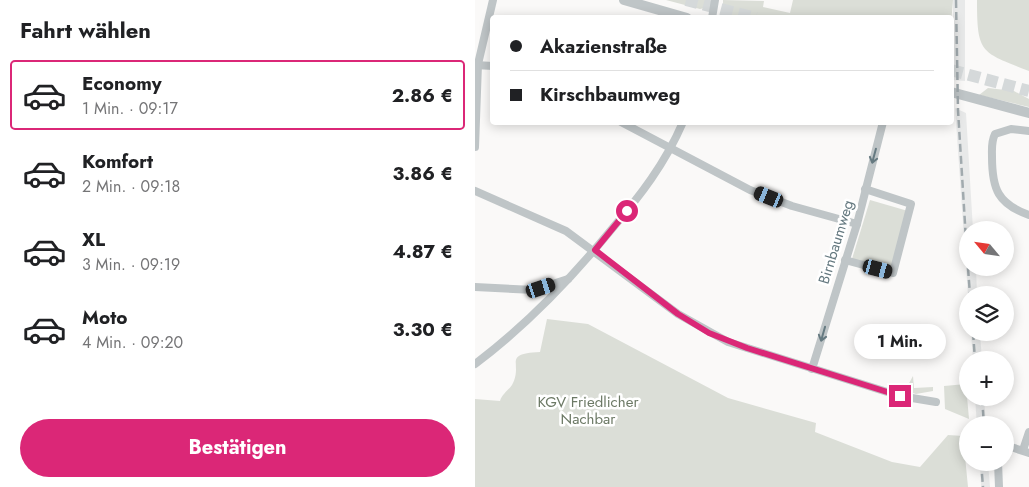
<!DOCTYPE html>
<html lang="de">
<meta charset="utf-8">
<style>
body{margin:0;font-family:Jost,sans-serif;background:#f6f6f6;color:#202124;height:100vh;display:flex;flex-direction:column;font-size:19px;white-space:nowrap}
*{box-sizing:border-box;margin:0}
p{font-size:16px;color:#757577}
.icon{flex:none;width:28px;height:28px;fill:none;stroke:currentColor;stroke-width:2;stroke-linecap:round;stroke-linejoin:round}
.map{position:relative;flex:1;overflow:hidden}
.details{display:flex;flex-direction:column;background:#fff;width:475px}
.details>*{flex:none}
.banner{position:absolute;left:15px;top:15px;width:464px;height:110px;border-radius:5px;box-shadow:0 2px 12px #0003;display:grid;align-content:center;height:110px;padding:0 20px;background:#fff}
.needle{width:32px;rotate:299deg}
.buttons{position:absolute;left:484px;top:221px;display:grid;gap:10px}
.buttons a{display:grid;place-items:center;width:55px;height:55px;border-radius:50%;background:#fff;box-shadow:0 2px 12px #0003;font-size:25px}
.end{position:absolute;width:22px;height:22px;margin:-11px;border:6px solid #db2777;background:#fff;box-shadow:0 0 0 2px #fff}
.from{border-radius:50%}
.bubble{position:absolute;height:35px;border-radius:18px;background:#fff;box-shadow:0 2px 12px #0003;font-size:16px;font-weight:700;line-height:35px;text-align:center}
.car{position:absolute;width:15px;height:30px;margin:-15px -8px;border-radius:6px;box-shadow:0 0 4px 1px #0007;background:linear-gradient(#222 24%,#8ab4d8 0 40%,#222 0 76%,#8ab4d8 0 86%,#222 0)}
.banner b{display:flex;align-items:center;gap:18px;height:48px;font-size:19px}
.banner b+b{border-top:1px solid #e0e0e0}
.banner i{width:12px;height:12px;background:#202124}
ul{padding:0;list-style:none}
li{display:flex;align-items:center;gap:15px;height:70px;margin:0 10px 8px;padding:0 10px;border:2px solid transparent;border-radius:5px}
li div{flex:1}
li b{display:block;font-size:19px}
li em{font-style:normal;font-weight:700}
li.selected{border-color:#db2777}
li>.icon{width:45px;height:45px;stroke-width:1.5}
h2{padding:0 20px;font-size:22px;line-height:60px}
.primary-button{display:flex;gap:10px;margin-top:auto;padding:10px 20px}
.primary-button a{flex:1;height:58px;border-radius:30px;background:#db2777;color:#fff;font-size:20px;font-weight:700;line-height:58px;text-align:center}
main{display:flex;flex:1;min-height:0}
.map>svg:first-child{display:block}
.built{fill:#e8e9e9}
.green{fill:#dbded7}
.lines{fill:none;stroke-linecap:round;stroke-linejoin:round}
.trunk-tunnel{stroke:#d5d9da;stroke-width:12;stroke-dasharray:12 6;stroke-linecap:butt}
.minor{stroke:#bfc5c7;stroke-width:8}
.tertiary{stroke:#bfc5c7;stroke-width:10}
.rail{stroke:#a1aaae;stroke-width:2.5;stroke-dasharray:8 4;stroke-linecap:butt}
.oneway{stroke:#667a81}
.route{stroke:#db2777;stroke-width:6}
.labels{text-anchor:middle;stroke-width:5;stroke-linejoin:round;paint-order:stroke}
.street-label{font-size:15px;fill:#667a81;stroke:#fff}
.park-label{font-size:15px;fill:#6c7965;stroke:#fff}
</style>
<main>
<section class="details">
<h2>Fahrt wählen</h2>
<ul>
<li class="selected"><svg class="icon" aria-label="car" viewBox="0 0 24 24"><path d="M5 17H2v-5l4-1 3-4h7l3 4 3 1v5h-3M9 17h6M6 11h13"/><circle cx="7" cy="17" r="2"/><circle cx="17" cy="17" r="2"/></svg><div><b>Economy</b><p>1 Min. · 09:17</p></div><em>2.86 €</em></li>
<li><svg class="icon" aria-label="car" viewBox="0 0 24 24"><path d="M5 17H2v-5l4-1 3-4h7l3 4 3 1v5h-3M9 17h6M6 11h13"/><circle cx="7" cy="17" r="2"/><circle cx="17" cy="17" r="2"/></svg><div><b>Komfort</b><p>2 Min. · 09:18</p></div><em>3.86 €</em></li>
<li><svg class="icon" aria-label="car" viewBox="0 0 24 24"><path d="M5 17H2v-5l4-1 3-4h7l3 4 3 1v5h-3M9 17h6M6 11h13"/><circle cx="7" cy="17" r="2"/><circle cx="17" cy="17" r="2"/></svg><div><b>XL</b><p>3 Min. · 09:19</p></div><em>4.87 €</em></li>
<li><svg class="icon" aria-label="car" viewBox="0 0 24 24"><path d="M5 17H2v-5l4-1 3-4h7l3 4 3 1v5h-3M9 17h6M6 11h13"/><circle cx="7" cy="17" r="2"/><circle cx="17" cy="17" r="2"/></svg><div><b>Moto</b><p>4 Min. · 09:20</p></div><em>3.30 €</em></li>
</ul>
<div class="primary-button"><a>Bestätigen</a></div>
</section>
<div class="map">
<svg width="554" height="487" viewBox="0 0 554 487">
<rect width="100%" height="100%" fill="#faf9f8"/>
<g class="built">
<polygon points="478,0 490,0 490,81 478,80"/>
<polygon points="480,108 491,113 498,230 492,230 492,268 501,268 502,295 493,295"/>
<polygon points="496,333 505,333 507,360 498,360"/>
<polygon points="500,398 509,398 511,425 502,425"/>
<polygon points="505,463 513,463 515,487 506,487"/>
</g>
<g class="green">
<polygon points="191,0 233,0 229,8 225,9"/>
<polygon points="248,0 289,1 288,7 315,13 318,0 478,0 476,24 476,18 258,17 248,11"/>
<path d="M502 0H554V71C506 52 502 54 502 0Z"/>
<polygon points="513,88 539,91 554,99 554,107 504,95"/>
<polygon points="395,200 433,211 417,270 377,259"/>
<path d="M72 319 113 324 253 398 341 423 340 432 417 462 445 467 473 435 488 436 493 487H0V399L25 401C27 394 33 391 37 385 49 363 26 354 65 352Z"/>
<polygon points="438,376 439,388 458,387 458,391 441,394 434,392 432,387"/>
<polygon points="491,384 491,385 494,419 470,409 469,386"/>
</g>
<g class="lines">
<g class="trunk-tunnel">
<polyline points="211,0 281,18"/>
<polyline points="476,70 554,91"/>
</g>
<g class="minor">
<polyline points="237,18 240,0"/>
<polyline points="0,65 18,66"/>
<polyline points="146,122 275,190 317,206 382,224"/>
<path d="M554 131 536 129 520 134C516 142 517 149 517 157 517 189 523 204 554 215"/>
<polyline points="0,147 3,64 18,0"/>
<polyline points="0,191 91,231 203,314 253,342 425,396 461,402"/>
<polyline points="370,260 418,273 436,204 390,189"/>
<polyline points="0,287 59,290 93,279"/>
<path d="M0 364C52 325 95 280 136 230 165 196 190 164 208 122"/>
<polyline points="337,369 382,224 408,122"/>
<polyline points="530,445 554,453"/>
<polyline points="548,450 554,432"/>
<polyline points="523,462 524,487"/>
</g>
<g class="tertiary">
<polyline points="149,0 212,18"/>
<polyline points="476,92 554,113"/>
</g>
<g class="rail">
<polyline points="481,0 483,110 492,256"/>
<polyline points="493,268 495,295"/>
<polyline points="498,332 500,360"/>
<polyline points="507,398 509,425"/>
<polyline points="506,462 508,487"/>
</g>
</g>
<defs><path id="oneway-shaft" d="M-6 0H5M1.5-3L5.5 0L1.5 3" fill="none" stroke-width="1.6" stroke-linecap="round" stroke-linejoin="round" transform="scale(1.25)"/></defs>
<g class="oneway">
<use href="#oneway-shaft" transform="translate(399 156) rotate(105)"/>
<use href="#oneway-shaft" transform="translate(348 334) rotate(106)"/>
</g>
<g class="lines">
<polyline class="route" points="152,211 120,250 203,314 234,333 272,348 425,396"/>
</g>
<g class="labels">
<g class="street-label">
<text transform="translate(361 242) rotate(-73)" y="5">Birnbaumweg</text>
</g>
<g class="park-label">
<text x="113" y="407">KGV Friedlicher<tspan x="113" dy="17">Nachbar</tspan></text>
</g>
</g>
</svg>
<div class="buttons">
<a><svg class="needle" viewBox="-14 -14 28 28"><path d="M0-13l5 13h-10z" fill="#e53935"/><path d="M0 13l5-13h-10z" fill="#757577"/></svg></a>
<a><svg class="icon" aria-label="layers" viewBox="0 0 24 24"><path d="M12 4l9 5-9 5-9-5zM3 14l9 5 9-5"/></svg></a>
<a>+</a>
<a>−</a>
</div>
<i class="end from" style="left:152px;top:211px"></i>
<i class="end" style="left:425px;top:396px"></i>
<div class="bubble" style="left:379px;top:324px;width:92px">1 Min.</div>
<i class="car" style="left:294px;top:197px;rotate:292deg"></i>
<i class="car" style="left:403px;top:269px;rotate:105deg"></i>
<i class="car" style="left:66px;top:288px;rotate:72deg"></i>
<div class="banner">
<b><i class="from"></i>Akazienstraße</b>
<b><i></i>Kirschbaumweg</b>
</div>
</div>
</main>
